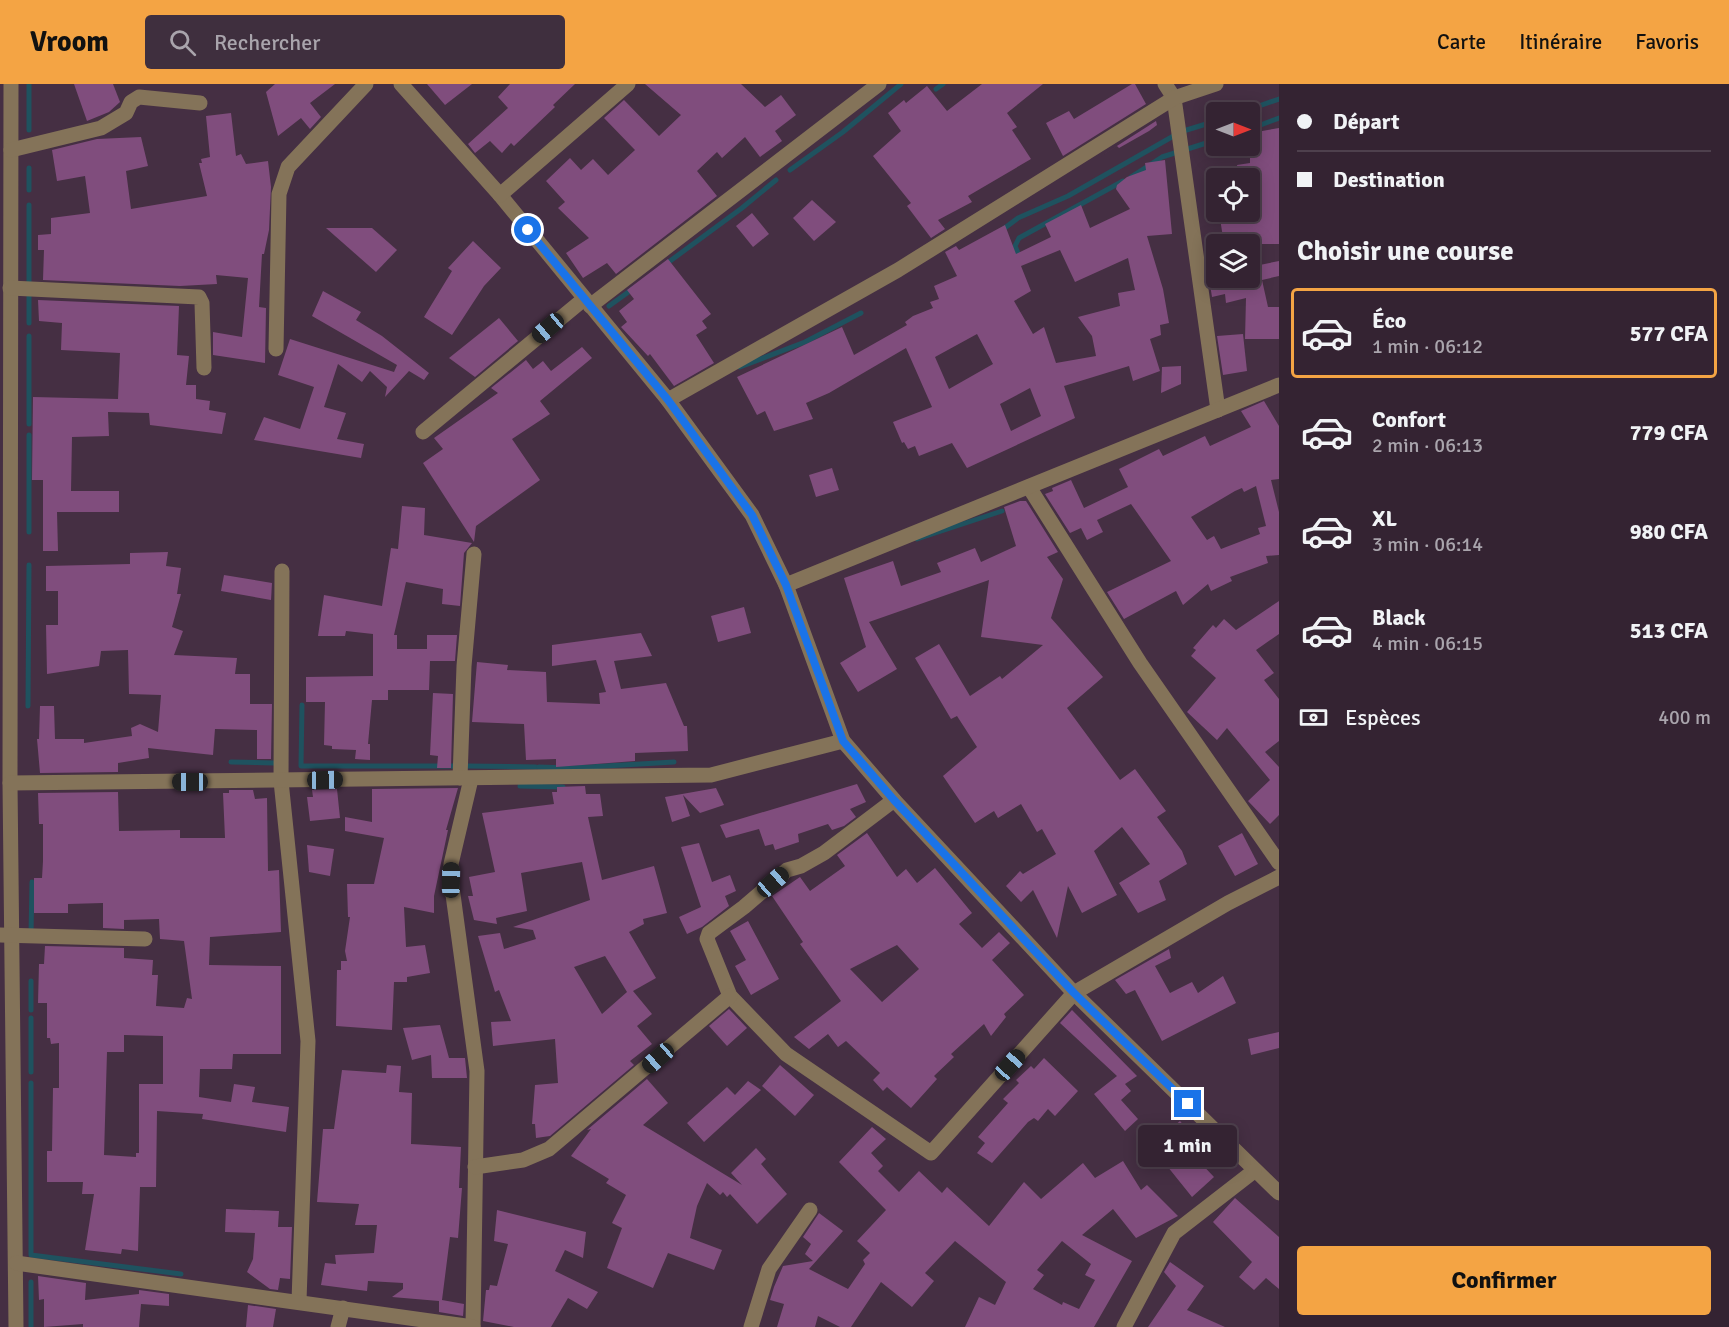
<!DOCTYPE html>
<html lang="fr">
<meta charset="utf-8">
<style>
body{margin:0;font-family:Signika,sans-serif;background:#3f2f3e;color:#f1f3f6;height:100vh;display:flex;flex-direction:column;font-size:22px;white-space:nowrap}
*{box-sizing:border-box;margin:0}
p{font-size:20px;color:#a9a4ac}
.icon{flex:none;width:33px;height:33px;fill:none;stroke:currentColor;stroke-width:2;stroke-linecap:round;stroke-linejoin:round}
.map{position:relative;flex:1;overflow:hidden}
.side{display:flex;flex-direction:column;background:#342332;width:450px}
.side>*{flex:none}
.guide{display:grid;align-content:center;height:132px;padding:0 18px;background:#342332}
.needle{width:39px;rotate:90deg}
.tools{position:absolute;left:1206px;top:18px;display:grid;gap:12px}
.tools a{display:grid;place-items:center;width:54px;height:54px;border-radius:6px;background:#342332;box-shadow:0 3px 15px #0003,0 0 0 2px #4e404d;font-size:30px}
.end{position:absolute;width:27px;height:27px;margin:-14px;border:8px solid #1a73e8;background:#fff;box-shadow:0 0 0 3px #fff}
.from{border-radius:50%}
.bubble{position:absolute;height:42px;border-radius:6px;background:#342332;box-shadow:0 3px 15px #0003,0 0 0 2px #4e404d;font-size:20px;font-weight:700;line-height:42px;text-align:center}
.car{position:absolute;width:18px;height:36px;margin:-18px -9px;border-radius:8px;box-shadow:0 0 4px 2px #0007;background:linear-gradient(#222 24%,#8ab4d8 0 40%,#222 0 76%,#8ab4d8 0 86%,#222 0)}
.guide b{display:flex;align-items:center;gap:21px;height:57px;font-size:22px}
.guide b+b{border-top:2px solid #4e404d}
.guide i{width:15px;height:15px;background:#f1f3f6}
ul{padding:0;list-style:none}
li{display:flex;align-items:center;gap:18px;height:90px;margin:0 12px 9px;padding:0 6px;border:3px solid transparent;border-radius:6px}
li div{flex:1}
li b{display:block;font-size:22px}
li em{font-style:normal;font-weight:700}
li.selected{border-color:#f4a444}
li>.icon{width:54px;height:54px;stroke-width:1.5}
h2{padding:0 18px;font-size:27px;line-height:72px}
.pay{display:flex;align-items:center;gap:15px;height:66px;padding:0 18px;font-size:22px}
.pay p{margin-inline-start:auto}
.action{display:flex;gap:12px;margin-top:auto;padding:12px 18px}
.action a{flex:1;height:69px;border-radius:6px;background:#f4a444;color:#111;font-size:24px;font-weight:700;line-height:69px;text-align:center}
header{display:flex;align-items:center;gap:36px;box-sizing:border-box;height:84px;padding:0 30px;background:#f4a444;color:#111}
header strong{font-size:28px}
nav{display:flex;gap:33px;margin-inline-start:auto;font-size:21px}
.search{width:420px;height:54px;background:#3f2f3e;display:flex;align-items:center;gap:15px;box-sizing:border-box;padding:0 21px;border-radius:6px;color:#a9a4ac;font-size:22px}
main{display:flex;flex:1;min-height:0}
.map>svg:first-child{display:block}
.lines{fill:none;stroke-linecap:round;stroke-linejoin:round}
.stream{stroke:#1f525f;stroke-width:5}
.building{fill:#804d7d;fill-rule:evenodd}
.minor{stroke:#847359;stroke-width:15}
.route{stroke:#1a73e8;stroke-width:8}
</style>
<header>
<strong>Vroom</strong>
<div class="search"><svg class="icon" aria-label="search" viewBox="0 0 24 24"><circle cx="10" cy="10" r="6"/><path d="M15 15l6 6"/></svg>Rechercher</div>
<nav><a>Carte</a><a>Itinéraire</a><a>Favoris</a></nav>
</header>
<main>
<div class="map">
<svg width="1279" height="1243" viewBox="0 0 1279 1243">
<rect width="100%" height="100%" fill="#452f43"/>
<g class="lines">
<g class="stream">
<polyline points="29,0 29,46"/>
<polyline points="936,5 943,0"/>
<polyline points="1242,28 1279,15"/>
<polyline points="1250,45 1279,34"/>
<polyline points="1180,48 1216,37"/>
<polyline points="29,84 29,106"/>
<polyline points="790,86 843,48 901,0"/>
<polyline points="1131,93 1162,73 1216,56"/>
<polyline points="1002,146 1018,134 1068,112 1177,50"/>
<polyline points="1020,174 1015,162 1019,154 1123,97"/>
<polyline points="666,180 742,124 776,96"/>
<polyline points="29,198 29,121"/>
<polyline points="29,208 29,239"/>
<polyline points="609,222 634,204"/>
<polyline points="29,252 29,340"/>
<polyline points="740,283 805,258 861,229"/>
<polyline points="29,351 29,448"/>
<polyline points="917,455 1002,427"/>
<polyline points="302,621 301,682 457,682"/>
<polyline points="28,622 29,481"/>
<polyline points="231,678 274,679"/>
<polyline points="467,682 536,683"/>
<polyline points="539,683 569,684"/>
<polyline points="572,684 674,678"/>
<polyline points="520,702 563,703"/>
<polyline points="31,850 32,798"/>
<polyline points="31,897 31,926"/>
<polyline points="31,934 31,988"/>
<polyline points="31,999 31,1171 181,1190"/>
<polyline points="31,1198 31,1243"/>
</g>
</g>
<g class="building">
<polygon points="74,0 113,0 120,18 109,28 87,37"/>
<polygon points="275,0 335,0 310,19 321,33 310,45 301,34 278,52 266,8"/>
<polygon points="427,0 472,0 445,21"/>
<polygon points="510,0 575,0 553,21 555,23 514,62 511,59 502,69 490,57 475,69 468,60 508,24 498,13"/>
<polygon points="645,0 741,0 765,23 781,11 796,31 775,47 782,57 760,73 745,53 722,74 717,68 697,87 717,112 616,190 607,179 583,194 566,169 589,154 558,124 565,118 546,97 570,74 581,86 593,75 608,91 635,66 604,34 624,16 659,52 681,31"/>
<polygon points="982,0 1043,0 1007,29 1017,43 1012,46 1031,75 968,112 972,118 938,136 945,145 931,154 907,122 911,119 873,72 901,47 888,29 904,16 906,19 927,2 947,27"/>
<polygon points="1132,0 1135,0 1146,20 1063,72 1046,39 1069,27 1074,35"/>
<polygon points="231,29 236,72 241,70 246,80 268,77 271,103 269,146 264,170 262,170 259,223 266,224 265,279 213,271 213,248 242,253 248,194 216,191 217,200 180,202 43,196 44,166 38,166 38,151 51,150 51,134 90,129 85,92 57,97 52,66 97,55 141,53 148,82 126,87 131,125 207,112 199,79 202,79 201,75 210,73 206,32"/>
<polygon points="1156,37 1157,41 1149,47 1119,64 1117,62 1095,76"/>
<polygon points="1279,44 1279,160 1224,160 1219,128 1250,128 1250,94 1239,94 1237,81 1250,79 1250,70 1253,69 1251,49"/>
<path d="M1165 76 1172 150 1147 152 1163 205 1169 239 1160 241 1161 251 1150 255 1160 287 1133 297 1129 282 1064 302 1075 334 967 384 952 359 919 372 915 362 908 365 904 358 902 359 893 338 932 323 906 264 829 309 806 319 813 335 774 347 765 327 757 331 737 293 842 243 854 271 907 241 905 238 913 232 933 224 930 218 939 215 934 202 957 192 945 168 956 162 959 166 1005 141 1016 170 1051 153 1045 140 1081 121 1090 144 1130 125 1116 105 1117 101 1127 93 1146 86 1145 79ZM1060 166 1075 198 1128 174 1135 206 1118 209 1120 222 1078 233 1092 252 1096 272 1056 279 1044 243 1033 250 1014 217 1031 207 1021 182ZM977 250 993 280 949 305 935 273ZM1030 304 1041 332 1011 347 1000 320Z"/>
<polygon points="812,116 836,138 814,157 793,134"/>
<polygon points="752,129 769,150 753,163 736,142"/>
<polygon points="326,144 372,144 397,166 376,188"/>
<polygon points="473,157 501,184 484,202 452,251 424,233 452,187 448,184"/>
<polygon points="668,175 711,230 702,237 707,244 696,251 714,279 674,302 650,270 648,272 621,243 627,238 619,227 634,215 627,206"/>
<polygon points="1279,177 1279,192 1262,196 1268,223 1279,223 1279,255 1245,255 1246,214 1226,219 1225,210 1212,213 1209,194 1250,194 1250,183"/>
<polygon points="323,207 361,228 356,236 382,252 429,289 424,296 409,287 385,313 387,303 370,287 362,298 338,280 324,323 346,329 337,355 364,360 361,374 254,356 264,333 300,345 314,303 278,291 290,255 394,288 397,281 312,232"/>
<polygon points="38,216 179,222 177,271 189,272 186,301 196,301 196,315 210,317 209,326 226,329 222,350 150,341 149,329 108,328 109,352 72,353 71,407 119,407 119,428 57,428 58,467 43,467 43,396 32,396 33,313 118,315 120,269 61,266 62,239 39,237"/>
<polygon points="499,234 518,257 475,293 449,274"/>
<polygon points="1243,250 1247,287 1223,291 1217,252"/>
<polygon points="582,263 592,274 540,317 550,330 512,355 540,396 476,442 474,458 423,379 443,365 434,354 498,309 491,304 526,276 533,285 543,277 551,287"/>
<polygon points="1181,282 1181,300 1161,309 1162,283"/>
<path d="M1264 317 1279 342V395L1271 396 1279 428V471L1266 472 1268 479 1230 493 1232 497 1211 507 1208 500 1183 521 1176 507 1124 535 1107 508 1171 477 1131 420 1097 436 1103 448 1087 456 1081 444 1070 449 1045 410 1053 407 1052 404 1071 396 1084 424 1128 403 1119 385 1159 365 1163 372 1205 352 1210 362 1251 343 1241 327ZM1256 402 1266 442 1258 444 1260 450 1221 465 1214 452 1207 456 1191 433 1235 407 1242 404 1244 408Z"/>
<polygon points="832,384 839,406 816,413 809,391"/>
<polygon points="1020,417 1026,417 1058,468 1047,473 1063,495 1051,534 1103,593 1067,624 1120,696 1135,685 1166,727 1157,733 1182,767 1187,780 1159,797 1166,816 1138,829 1119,799 1150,780 1122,743 1094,767 1117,811 1082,829 1068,802 1057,854 1033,806 1021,818 1006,802 1020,787 1023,790 1056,770 1042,745 1037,748 1021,720 998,734 994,727 975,739 943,692 977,663 957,632 951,635 915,574 939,560 970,612 1000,592 1002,595 1043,561 981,553 989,496 869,538 897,585 858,608 840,579 866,563 844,494 893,477 901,502 941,488 937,479 975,464 981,478 1016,462 1004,423"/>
<polygon points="402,422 425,424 424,451 472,459 464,469 460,522 442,520 443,505 406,498 394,551 397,551 397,565 427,565 427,551 457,551 455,577 430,577 429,606 388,606 388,616 372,616 368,660 370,660 370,676 355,675 356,666 332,665 332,662 324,661 325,618 306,618 306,593 373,592 373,550 346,547 345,552 318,552 324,511 382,522 391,464 398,465"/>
<polygon points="168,468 166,482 181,484 177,510 181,510 172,543 183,547 174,571 237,574 235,590 250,590 250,620 272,620 271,675 257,675 257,646 215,645 213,671 148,664 149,674 118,679 118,688 40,689 37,655 39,655 40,622 54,622 55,655 84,655 84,659 132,652 131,644 140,640 158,648 161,611 129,610 128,566 101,567 99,582 47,590 46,541 58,541 58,507 46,507 46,482 130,480 130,469"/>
<polygon points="224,491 272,499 271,516 221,507"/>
<polygon points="1279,517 1279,550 1256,566 1274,589 1264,596 1279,615 1279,657 1265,668 1279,683 1279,731 1270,740 1248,717 1270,696 1227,644 1217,656 1187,628 1216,594 1191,572 1196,566 1193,564 1213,541 1216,544 1224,535 1236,546"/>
<polygon points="744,523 751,549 718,558 711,532"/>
<polygon points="641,549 652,572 614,577 621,605 666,599 684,642 687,642 688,667 635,669 635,677 556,683 556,675 526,676 524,640 472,638 477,578 508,581 507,586 546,588 547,618 600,620 599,609 606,608 596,576 552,582 552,561"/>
<polygon points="433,609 453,610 451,684 437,684 438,672 430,671"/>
<polygon points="857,700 866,718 850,725 856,733 844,742 832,746 828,740 798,750 799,758 775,766 773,760 765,762 759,745 726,754 720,741"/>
<path d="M585 702 586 710H600L603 732 588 733 602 796 654 782 667 829 643 835 644 840 629 848 656 894 633 907 652 930 637 942 652 960 630 977 634 981 550 1052 536 1054 535 1040H532L535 1001 558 999 555 955 493 962 491 938 511 937 499 906 495 908 478 852 500 849 504 865 536 855 533 846 513 843 590 816 582 778 521 789 527 827 496 834 497 840 474 836 468 812H473L469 793 495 788 482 729 554 720 552 708H557V703ZM605 872 627 908 602 930 574 883Z"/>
<polygon points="458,704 446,746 448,746 434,812 434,829 404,823 406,863 425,861 430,889 407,893 407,898 394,898 392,946 336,942 337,886 341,886 341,877 347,877 345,867 350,833 348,833 347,800 374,800 384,754 345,747 345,733 372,738 372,705"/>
<polygon points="716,704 724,721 700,729 683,711 690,732 672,738 665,713"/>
<polygon points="337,705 340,734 310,737 307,713 313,713 312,706"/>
<path d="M229 706H253L255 715 267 714 268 787 279 786 281 848 210 853 209 881 281 882V970H233L232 985H200L199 1013 231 1018 234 1000 255 1003 252 1018 289 1023 286 1048 202 1035 203 1030 157 1027 156 1103H140L138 1167 122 1165 121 1170 85 1166 94 1110H82L83 1098H47V1067H52L53 1004H59V959L51 960 50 954H47V919H38L39 880H44L45 862 124 864V874L153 876 152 891H158L156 922 184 924 187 914 192 915 184 857 160 855 159 835 124 836V845L103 844V819L68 820V829H34V794H42L43 777V740H39L38 709 118 708 119 747 180 746V754H225L223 709H229ZM124 951 163 952V1000H139V1069H136V1073L104 1071 107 968H124Z"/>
<path d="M867 749 897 793 906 785 917 799 935 784 972 829 959 840 982 864 999 848 1010 859 992 876 1024 911 1004 930 1006 933 991 952 984 940 951 970 954 973 934 992 937 995 911 1024 887 1003 883 1007 873 996 880 989 846 957 838 963 828 950 809 965 794 953 841 917 800 860 803 858 772 812 800 793 810 807 845 782 837 771ZM897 861 919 885 882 918 850 885Z"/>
<polygon points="1242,749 1258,780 1235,792 1218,762"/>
<polygon points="699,759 712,798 730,791 736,807 725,812 729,822 702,843 687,850 679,833 701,823 681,763"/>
<polygon points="307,761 334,765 330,792 309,788"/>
<polygon points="748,837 779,895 751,911 735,882 746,876 730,847"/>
<polygon points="1169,865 1171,874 1155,882 1170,909 1192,898 1198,909 1223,892 1236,919 1162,957 1135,906 1126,910 1115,896"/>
<polygon points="729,925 747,944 727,962 709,942"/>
<polygon points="1072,926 1137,992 1125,1000 1131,1007 1121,1016 1138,1035 1125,1047 1094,1010 1117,992 1060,939"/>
<polygon points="440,941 449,974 465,974 467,994 432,994 431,971 412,976 403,944"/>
<polygon points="1279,948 1279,964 1251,971 1248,955"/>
<polygon points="1044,974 1078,1007 1055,1032 1048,1025 1038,1037 1034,1034 1028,1038 992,1079 977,1069 985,1059 978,1053 1008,1019 1003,1015 1019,999 1016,996 1031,982 1034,985"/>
<polygon points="387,981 401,982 399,1008 412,1009 411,1060 461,1063 459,1104 462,1104 458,1154 450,1153 442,1216 464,1220 463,1232 439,1228 439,1217 392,1213 403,1205 403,1199 368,1197 367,1207 321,1201 325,1179 336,1180 335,1171 374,1169 377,1141 355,1141 359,1120 317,1118 323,1045 334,1045 342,986 386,989"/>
<polygon points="780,981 814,1011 795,1032 762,1002"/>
<polygon points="647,995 668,1019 643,1041 742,1101 731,1089 756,1064 766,1075 761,1080 787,1110 757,1140 730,1110 727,1113 723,1108 720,1111 707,1099 697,1122 690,1154 722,1166 714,1186 668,1169 653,1204 607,1184 622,1144 612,1139 626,1111 606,1099 609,1095 571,1072 591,1045 587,1046"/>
<polygon points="748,997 761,1006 704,1058 687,1039 727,1003 735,1011"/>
<polygon points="1180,1037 1204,1065 1195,1073 1214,1093 1192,1113 1151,1062"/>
<path d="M872 1043 886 1055 871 1069 883 1082 878 1087 899 1108 919 1087 942 1109 947 1103 989 1142 1024 1098 1041 1115 1083 1079 1095 1094 1123 1077 1141 1106 1147 1101 1178 1132 1136 1154 1113 1125 1082 1151 1132 1177 1094 1243H965L979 1213 995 1221 1006 1198 955 1157 925 1189 934 1197 912 1223 881 1198 851 1243H840L818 1232 815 1243H777L784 1220 770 1216 774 1203 783 1182 813 1177 805 1170 811 1160 803 1153 819 1129 843 1147 809 1185 848 1205 865 1180 863 1176 870 1169 857 1157 886 1126 839 1078ZM1062 1157 1091 1180 1085 1191 1095 1196 1079 1225 1063 1218 1062 1221 1033 1205 1044 1191 1037 1186Z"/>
<polygon points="1235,1114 1279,1153 1279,1205 1266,1194 1254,1206 1239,1193 1252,1178 1213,1138"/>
<polygon points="226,1125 279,1127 278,1143 292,1143 290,1195 280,1194 278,1206 270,1205 247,1188 253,1175 255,1149 225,1148"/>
<polygon points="497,1126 586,1148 583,1174 565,1166 555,1187 598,1208 587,1225 568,1214 551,1243 514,1243 483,1237 486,1206 489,1206 490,1201 497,1202 508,1160 494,1157"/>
<polygon points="1170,1178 1204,1202 1187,1226 1225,1243 1148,1243 1176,1202 1164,1188"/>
<polygon points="38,1192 86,1199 85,1216 139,1210 139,1206 169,1210 169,1222 141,1220 139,1243 83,1243 83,1240 44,1243 44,1215 39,1216"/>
<polygon points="248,1221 276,1225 273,1243 246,1243"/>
</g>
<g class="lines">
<g class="minor">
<polyline points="11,0 10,699 16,1243"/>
<polyline points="401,0 500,111 668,316 752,431 786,501 843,657 894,716 1074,909 1279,1109"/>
<polyline points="1165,0 1174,14 1218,326"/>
<polyline points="11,66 101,44 126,29 131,18 139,13 200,19"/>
<polyline points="500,111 628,0"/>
<polyline points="10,204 199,213 202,219 204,284"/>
<polyline points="590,222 879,0"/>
<polyline points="276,265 279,110 288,83 366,0"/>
<polyline points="668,316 898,186 1174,14 1216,0"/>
<polyline points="423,348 584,215"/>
<polyline points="1029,403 1140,579 1279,779"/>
<polyline points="282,487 281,697 308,957 299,1217"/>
<polyline points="786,501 1279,301"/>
<polyline points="460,694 464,582 474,470"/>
<polyline points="471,695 451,780 451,796 477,987 473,1243"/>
<polyline points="10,699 711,691 843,657"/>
<polyline points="894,716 824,769 801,782 787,786 744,823 709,849 707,855 730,912 786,970 931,1069 1074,909 1228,819 1279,793"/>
<polyline points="0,851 145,855"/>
<polyline points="475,1083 523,1076 549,1065 730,912"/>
<polyline points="16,1179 473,1243"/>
<polyline points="338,1243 343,1224"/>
<polyline points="751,1243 769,1185 810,1126"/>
<polyline points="1124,1243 1174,1149 1254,1087"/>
</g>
</g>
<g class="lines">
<polyline class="route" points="528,146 668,316 752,431 786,501 843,657 894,716 1074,909 1188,1020"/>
</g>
</svg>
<div class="tools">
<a><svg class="needle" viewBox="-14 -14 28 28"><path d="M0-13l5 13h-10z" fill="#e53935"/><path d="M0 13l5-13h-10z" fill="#a9a4ac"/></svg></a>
<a><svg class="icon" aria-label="locate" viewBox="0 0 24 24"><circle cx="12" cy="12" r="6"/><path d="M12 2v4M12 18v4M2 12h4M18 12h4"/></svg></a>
<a><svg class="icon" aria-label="layers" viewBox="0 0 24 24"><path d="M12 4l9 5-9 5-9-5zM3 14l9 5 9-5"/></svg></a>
</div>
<i class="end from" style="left:528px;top:146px"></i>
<i class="end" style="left:1188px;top:1020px"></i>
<div class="bubble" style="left:1138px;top:1041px;width:99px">1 min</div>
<i class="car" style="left:548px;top:244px;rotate:230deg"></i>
<i class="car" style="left:325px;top:696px;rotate:89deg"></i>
<i class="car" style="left:190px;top:698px;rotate:270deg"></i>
<i class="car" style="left:451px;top:796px;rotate:1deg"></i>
<i class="car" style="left:773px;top:798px;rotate:49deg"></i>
<i class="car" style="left:658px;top:974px;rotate:229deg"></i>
<i class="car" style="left:1010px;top:981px;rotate:42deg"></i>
</div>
<section class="side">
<div class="guide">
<b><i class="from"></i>Départ</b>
<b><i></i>Destination</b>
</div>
<h2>Choisir une course</h2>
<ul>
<li class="selected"><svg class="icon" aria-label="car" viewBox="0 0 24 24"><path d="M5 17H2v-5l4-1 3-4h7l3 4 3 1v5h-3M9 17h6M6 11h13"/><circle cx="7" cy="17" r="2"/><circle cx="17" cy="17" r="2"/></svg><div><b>Éco</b><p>1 min · 06:12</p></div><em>577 CFA</em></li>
<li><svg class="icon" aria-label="car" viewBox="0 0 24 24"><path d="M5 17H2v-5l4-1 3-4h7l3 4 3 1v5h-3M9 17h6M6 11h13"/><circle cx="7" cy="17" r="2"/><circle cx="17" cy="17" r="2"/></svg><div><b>Confort</b><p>2 min · 06:13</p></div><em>779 CFA</em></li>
<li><svg class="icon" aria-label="car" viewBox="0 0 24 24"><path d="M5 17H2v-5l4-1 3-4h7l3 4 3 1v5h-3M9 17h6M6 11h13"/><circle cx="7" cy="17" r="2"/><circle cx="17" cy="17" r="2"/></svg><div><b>XL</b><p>3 min · 06:14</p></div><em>980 CFA</em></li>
<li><svg class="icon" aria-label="car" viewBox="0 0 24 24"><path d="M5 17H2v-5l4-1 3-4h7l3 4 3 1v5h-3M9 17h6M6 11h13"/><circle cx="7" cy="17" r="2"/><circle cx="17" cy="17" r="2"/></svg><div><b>Black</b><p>4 min · 06:15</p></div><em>513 CFA</em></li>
</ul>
<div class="pay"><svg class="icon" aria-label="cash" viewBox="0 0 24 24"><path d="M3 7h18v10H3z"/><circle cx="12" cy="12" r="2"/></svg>Espèces<p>400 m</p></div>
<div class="action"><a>Confirmer</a></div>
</section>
</main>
